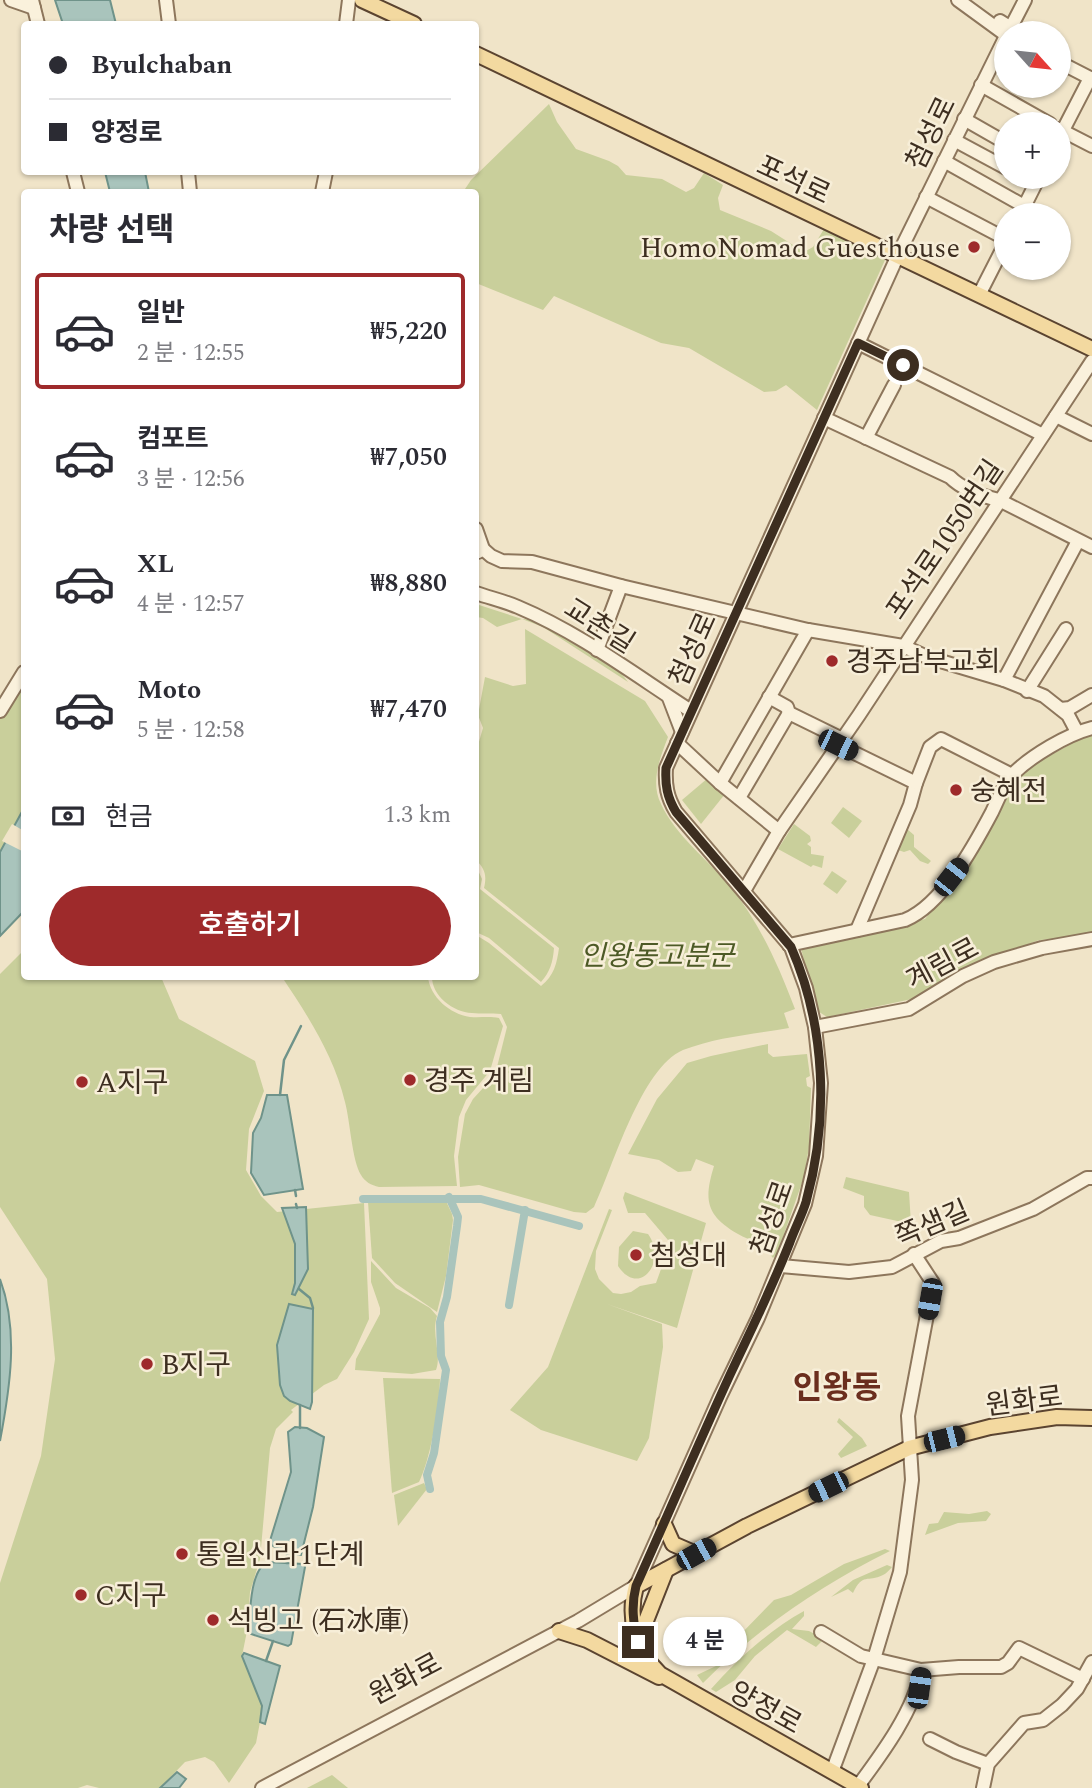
<!DOCTYPE html>
<html lang="ko">
<meta charset="utf-8">
<style>
body{margin:0;font-family:Spectral,"Noto Sans KR",serif;background:#f7f7f7;color:#2b2b33;height:100vh;display:flex;flex-direction:column;font-size:26px;white-space:nowrap}
*{box-sizing:border-box;margin:0}
p{font-size:23px;color:#7c7c81}
.icon{flex:none;width:38px;height:38px;fill:none;stroke:currentColor;stroke-width:2;stroke-linecap:round;stroke-linejoin:round}
.map{position:relative;flex:1;overflow:hidden}
.side{position:absolute;left:21px;top:189px;width:458px;height:791px;display:flex;flex-direction:column;background:#fff;border-radius:7px;box-shadow:0 2px 5px #0004}
.side>*{flex:none}
.hud{position:absolute;left:21px;top:21px;width:458px;height:154px;border-radius:7px;box-shadow:0 2px 5px #0004;display:grid;align-content:center;height:154px;padding:0 28px;background:#fff}
.needle{width:46px;rotate:117deg}
.buttons{position:absolute;left:994px;top:21px;display:grid;gap:14px}
.buttons a{display:grid;place-items:center;width:77px;height:77px;border-radius:50%;background:#fff;box-shadow:0 2px 5px #0004;font-size:35px}
.end{position:absolute;width:32px;height:32px;margin:-16px;border:9px solid #3d2e20;background:#fff;box-shadow:0 0 0 4px #fff}
.from{border-radius:50%}
.bubble{position:absolute;height:49px;border-radius:24px;background:#fff;box-shadow:0 2px 5px #0004;font-size:23px;font-weight:600;line-height:49px;text-align:center}
.car{position:absolute;width:21px;height:42px;margin:-21px -10px;border-radius:9px;box-shadow:0 0 5px 2px #0007;background:linear-gradient(#222 24%,#8ab4d8 0 40%,#222 0 76%,#8ab4d8 0 86%,#222 0)}
.hud b{display:flex;align-items:center;gap:24px;height:66px;font-size:26px}
.hud b+b{border-top:2px solid #e1e1e2}
.hud i{width:18px;height:18px;background:#2b2b33}
ul{padding:0;list-style:none}
li{display:flex;align-items:center;gap:21px;height:116px;margin:0 14px 10px;padding:0 14px;border:4px solid transparent;border-radius:7px}
li div{flex:1}
li b{display:block;font-size:26px}
li em{font-style:normal;font-weight:600}
li.selected{border-color:#9e2a2b}
li>.icon{width:63px;height:63px;stroke-width:1.5}
h2{padding:0 28px;font-size:32px;line-height:84px}
.pay{display:flex;align-items:center;gap:18px;height:77px;padding:0 28px;font-size:26px}
.pay p{margin-inline-start:auto}
.action{display:flex;gap:14px;margin-top:auto;padding:14px 28px}
.action a{flex:1;height:80px;border-radius:42px;background:#9e2a2b;color:#fff;font-size:28px;font-weight:600;line-height:80px;text-align:center}
.map>svg:first-child{display:block}
.green{fill:#c9cf9b}
.water{fill:#a9c4bc;stroke:#6f938a;stroke-width:2}
.pier{fill:#f0e4c8}
.lines{fill:none;stroke-linecap:round;stroke-linejoin:round}
.stream{stroke:#6f938a;stroke-width:2.5}
.canal{stroke:#a9c4bc;stroke-width:8}
.minor-casing{stroke:#8d765c;stroke-width:16}
.major-casing{stroke:#5b4430;stroke-width:18}
.minor{stroke:#faf1dc;stroke-width:12}
.major{stroke:#f3d9a0;stroke-width:14}
.route{stroke:#3d2e20;stroke-width:9}
.poi-dot{fill:#9e2a2b;stroke:#f7eed8;stroke-width:2.5}
.labels{text-anchor:middle;stroke-width:5;stroke-linejoin:round;paint-order:stroke}
.street-label{font-size:28px;fill:#3d2e20;stroke:#f7eed8}
.poi-label{font-size:28px;fill:#3d2e20;stroke:#f7eed8;text-anchor:start}
.park-label{font-size:28px;font-style:italic;fill:#4d5a26;stroke:#f7eed8}
.quarter-label{font-size:32px;font-weight:bold;fill:#6b2e1e;stroke:#f7eed8}
</style>
<div class="map">
<svg width="1092" height="1788" viewBox="0 0 1092 1788">
<rect width="100%" height="100%" fill="#f0e4c8"/>
<g class="green">
<polygon points="549,104 557,122 576,149 609,161 618,166 626,175 662,179 686,192 694,188 704,173 723,185 718,198 720,210 771,231 804,252 813,247 824,229 885,260 817,410 786,385 776,391 764,392 689,348 661,343 554,296 543,310 476,283 476,192 463,192 471,180"/>
<polygon points="476,604 522,619 535,620 621,673 628,682 543,627 522,619 497,627 483,618 476,617"/>
<path d="M525 629 645 701 668 737C660 758 650 782 661 804 676 836 708 860 730 886 760 924 778 964 795 1009L784 1013 789 1028C754 1034 716 1037 683 1050 641 1068 613 1167 594 1207L586 1213 574 1212 479 1185 460 1187 458 1157 465 1114 473 1099 495 1075 507 1027 501 1014C491 1013 481 1014 472 1013 453 1012 432 996 432 977L476 976V935L489 943 541 986C554 976 557 963 559 948L484 888C487 875 485 869 476 860V752L483 728 478 715 485 677 513 686 526 684Z"/>
<polygon points="24,671 24,808 0,852 0,711"/>
<polygon points="1092,735 1092,937 1039,940 989,959 912,999 827,1017 816,1010 801,948 925,919 963,871 1015,780 1032,766 1081,738"/>
<polygon points="708,778 725,794 701,824 682,800"/>
<polygon points="843,807 862,821 849,838 831,823"/>
<polygon points="794,824 810,836 811,841 807,844 811,847 811,854 824,856 822,868 813,865 811,867 778,849"/>
<polygon points="907,829 914,835 914,847 931,861 928,864 920,861 910,850 904,852 898,850 904,830"/>
<path d="M476 866 482 879 480 889 554 948C553 962 550 972 541 982L489 938 476 932Z"/>
<polygon points="832,871 847,881 837,894 823,884"/>
<polygon points="24,950 24,976 161,977 179,1019 255,1061 264,1091 249,1129 246,1170 261,1196 277,1212 364,1203 369,1319 354,1352 337,1379 324,1385 291,1410 293,1412 276,1429 270,1448 260,1559 250,1592 247,1631 242,1656 263,1706 260,1722 256,1743 229,1783 214,1762 205,1757 185,1762 160,1788 99,1788 87,1785 78,1788 0,1788 0,1583 41,1456 55,1359 47,1279 0,1207 0,974"/>
<path d="M282 977H428C430 997 450 1014 470 1017 480 1018 489 1016 499 1018L503 1026 490 1071 466 1100 459 1117 454 1156 457 1186 379 1187C371 1185 365 1182 361 1175 352 1161 350 1120 345 1102 334 1056 308 1016 282 977Z"/>
<path d="M768 1044V1053L773 1057 807 1054 810 1076 806 1078 807 1086 811 1088 809 1147 804 1177 777 1254 773 1258C760 1240 756 1244 738 1234 705 1215 704 1199 714 1166L696 1159 691 1171 678 1172 659 1160 628 1154 657 1099 687 1063 711 1056Z"/>
<polygon points="846,1177 909,1192 911,1224 870,1215 864,1207 864,1196 843,1188"/>
<polygon points="625,1192 706,1223 677,1328 607,1304 662,1324 663,1347 649,1438 637,1461 541,1430 510,1410 548,1367 609,1209 612,1210 596,1251 595,1269 599,1279 613,1293 621,1294 631,1292 640,1286 656,1283 669,1247 668,1240 645,1213 628,1213 623,1198"/>
<polygon points="445,1199 452,1214 453,1220 446,1276 437,1312 395,1283 372,1258 368,1202"/>
<path d="M633 1231 648 1234C668 1262 639 1298 618 1266L619 1247Z"/>
<path d="M371 1261 396 1288 430 1308 437 1316C431 1334 442 1355 436 1370L412 1374 355 1370 356 1359 380 1314V1308L371 1282Z"/>
<path d="M383 1378 440 1379C439 1408 431 1457 419 1482L392 1493Z"/>
<polygon points="839,1418 862,1438 867,1446 841,1458 838,1454 853,1437 837,1422"/>
<polygon points="424,1483 427,1489 398,1526 394,1495"/>
<polygon points="987,1511 991,1514 986,1521 958,1523 925,1535 929,1524 938,1523 944,1512 969,1514"/>
<path d="M885 1549 890 1551C821 1585 757 1629 703 1683L697 1675 716 1666 737 1638 774 1600 791 1595 844 1564Z"/>
<path d="M887 1565 892 1567C889 1570 886 1574 883 1575 867 1583 863 1572 853 1593L848 1589 831 1597 853 1580Z"/>
<path d="M804 1611V1616L792 1629 809 1631 824 1639 816 1647 787 1630 755 1656 735 1680 716 1692 711 1689C737 1660 769 1630 804 1611Z"/>
<polygon points="332,1775 348,1788 307,1788"/>
</g>
<g class="water">
<polygon points="55,0 110,0 116,24 63,24"/>
<polygon points="105,172 145,172 149,192 110,192"/>
<polygon points="24,808 24,911 0,936 0,852"/>
<polygon points="267,1095 287,1095 303,1189 264,1195 251,1173 253,1133 261,1118"/>
<polygon points="306,1207 308,1269 295,1295 292,1294 295,1283 295,1244 282,1208"/>
<path d="M0 1279C19 1330 10 1388 0 1441Z"/>
<polygon points="289,1304 313,1309 312,1402 310,1409 290,1401 284,1396 280,1385 277,1345"/>
<polygon points="295,1427 307,1428 324,1437 313,1507 301,1555 287,1553 269,1544 291,1472 288,1432"/>
<path d="M267 1562 303 1564 305 1567 291 1644 288 1646 251 1634 249 1630C250 1612 250 1571 267 1562Z"/>
<polygon points="244,1653 280,1666 265,1724 260,1722 262,1706 242,1656"/>
<polygon points="177,1772 186,1779 179,1788 160,1788"/>
</g>
<polygon class="pier" points="12,824 24,831 24,852 2,841"/>
<g class="lines">
<g class="stream">
<polyline points="280,1095 284,1060 301,1026"/>
<polyline points="295,1190 296,1196"/>
<polyline points="296,1204 297,1208"/>
<polyline points="299,1289 310,1298 313,1308"/>
<polyline points="300,1405 300,1428"/>
<polyline points="287,1563 287,1553"/>
<polyline points="266,1661 273,1641"/>
</g>
<g class="canal">
<polyline points="363,1199 481,1199 579,1226"/>
<polyline points="509,1305 525,1210"/>
<polyline points="430,1489 427,1475 434,1453 446,1370 441,1356 440,1322 447,1297 457,1226 458,1217 449,1197"/>
</g>
<defs>
<g id="minor">
<polyline points="11,0 34,8"/>
<polyline points="32,0 38,24"/>
<polyline points="166,0 169,24"/>
<polyline points="958,0 1006,35"/>
<polyline points="1000,21 1019,33"/>
<polyline points="346,24 349,0"/>
<polyline points="1008,33 1025,0"/>
<polyline points="1059,62 1092,79"/>
<polyline points="981,85 1050,124"/>
<polyline points="964,119 1006,143"/>
<polyline points="1059,129 1092,146"/>
<polyline points="1059,138 1090,78"/>
<polyline points="954,140 1006,168"/>
<polyline points="944,161 1024,206"/>
<polyline points="73,172 78,192"/>
<polyline points="188,172 190,192"/>
<polyline points="1022,177 1035,184"/>
<polyline points="322,192 326,172"/>
<polyline points="926,197 1006,239"/>
<polyline points="1020,215 1039,177"/>
<polyline points="980,293 1006,242"/>
<polyline points="858,343 1043,435"/>
<polyline points="1056,416 1092,434"/>
<path d="M824 418 950 477C963 490 981 496 999 500L1092 547"/>
<polyline points="866,438 894,385"/>
<polyline points="476,529 483,549 478,552"/>
<polyline points="483,549 491,556 502,561 532,562 621,586 808,630 903,646 927,657 1004,680 1044,696 1068,715 1077,732"/>
<path d="M476 593C490 598 504 601 518 607 580 633 635 675 691 711"/>
<polyline points="597,650 621,586"/>
<polyline points="1004,680 1078,541"/>
<polyline points="1027,691 1066,629"/>
<polyline points="769,697 787,707 789,713 842,739"/>
<polyline points="669,698 682,732"/>
<polyline points="1061,709 1070,708 1092,695"/>
<polyline points="0,711 24,672"/>
<polyline points="677,743 720,783 779,831"/>
<polyline points="838,745 916,783 910,805 857,930"/>
<polyline points="720,783 808,630"/>
<polyline points="916,783 930,747 941,739 1012,775"/>
<polyline points="739,798 789,713"/>
<polyline points="744,891 779,831 859,715 1092,361"/>
<path d="M789 945 905 920C942 905 974 846 992 812 998 800 1004 783 1013 774 1031 756 1068 734 1092 728"/>
<polyline points="815,1027 909,1009 963,976 994,962 1042,948 1092,939"/>
<polyline points="781,1266 849,1272 892,1267 941,1241 959,1238 1033,1209 1087,1178 1092,1178"/>
<polyline points="821,1632 861,1656 921,1670"/>
<polyline points="930,1739 956,1752 988,1764"/>
<polyline points="832,1772 874,1659 900,1572 912,1480 908,1416 933,1283 914,1254"/>
<path d="M858 1786C881 1755 916 1708 921 1670L959 1667H1001L1008 1663 1019 1648 1083 1679"/>
<path d="M262 1788 578 1621 636 1586 720 1397 758 1318 805 1204 816 1156 821 1083 815 1027 806 988 791 947 676 812C667 797 665 785 666 768L898 255 1006 36"/>
<polyline points="983,1788 988,1764 1024,1723 1043,1720 1062,1705 1077,1689 1092,1662"/>
</g>
<g id="major">
<polyline points="362,0 414,24"/>
<polyline points="476,54 1092,349"/>
<polyline points="664,1524 673,1544 696,1554"/>
<polyline points="559,1631 587,1640 659,1677"/>
<polyline points="638,1641 666,1570"/>
<path d="M861 1788 660 1674C636 1651 627 1618 636 1586L747 1526 909 1448 990 1427 1057 1417 1092 1418"/>
</g>
</defs>
<use href="#minor" class="minor-casing"/>
<use href="#major" class="major-casing"/>
<use href="#minor" class="minor"/>
<use href="#major" class="major"/>
</g>
<g class="lines">
<path class="route" d="M638 1642C633 1623 631 1606 636 1586 667 1517 697 1447 729 1377 750 1332 772 1288 790 1242 795 1228 802 1215 806 1202 829 1119 826 1026 791 947L676 812C667 797 665 785 666 768L858 343 903 365"/>
</g>
<g class="poi-dot">
<circle cx="974" cy="247" r="7"/>
<circle cx="832" cy="661" r="7"/>
<circle cx="956" cy="790" r="7"/>
<circle cx="410" cy="1080" r="7"/>
<circle cx="82" cy="1082" r="7"/>
<circle cx="636" cy="1255" r="7"/>
<circle cx="147" cy="1364" r="7"/>
<circle cx="182" cy="1554" r="7"/>
<circle cx="81" cy="1595" r="7"/>
<circle cx="213" cy="1620" r="7"/>
</g>
<g class="labels">
<g class="street-label">
<text transform="translate(930 133) rotate(-64)" y="10">첨성로</text>
<text transform="translate(794 179) rotate(25)" y="10">포석로</text>
<text transform="translate(944 539) rotate(-56)" y="10">포석로1050번길</text>
<text transform="translate(600 625) rotate(32)" y="10">교촌길</text>
<text transform="translate(692 649) rotate(-66)" y="10">첨성로</text>
<text transform="translate(942 963) rotate(-28)" y="10">계림로</text>
<text transform="translate(771 1218) rotate(-71)" y="10">첨성로</text>
<text transform="translate(932 1223) rotate(-23)" y="10">쪽샘길</text>
<text transform="translate(1024 1400) rotate(-7)" y="10">원화로</text>
<text transform="translate(405 1678) rotate(-28)" y="10">원화로</text>
<text transform="translate(766 1707) rotate(29)" y="10">양정로</text>
</g>
<g class="poi-label">
<text x="960" y="257" text-anchor="end">HomoNomad Guesthouse</text>
<text x="846" y="671">경주남부교회</text>
<text x="970" y="800">숭혜전</text>
<text x="424" y="1090">경주 계림</text>
<text x="96" y="1092">A지구</text>
<text x="650" y="1265">첨성대</text>
<text x="161" y="1374">B지구</text>
<text x="196" y="1564">통일신라1단계</text>
<text x="95" y="1605">C지구</text>
<text x="227" y="1630">석빙고 (石冰庫)</text>
</g>
<g class="park-label">
<text x="657" y="965">인왕동고분군</text>
</g>
<g class="quarter-label">
<text x="837" y="1398">인왕동</text>
</g>
</g>
</svg>
<div class="buttons">
<a><svg class="needle" viewBox="-14 -14 28 28"><path d="M0-13l5 13h-10z" fill="#e53935"/><path d="M0 13l5-13h-10z" fill="#7c7c81"/></svg></a>
<a>+</a>
<a>−</a>
</div>
<i class="end from" style="left:903px;top:365px"></i>
<i class="end" style="left:638px;top:1642px"></i>
<div class="bubble" style="left:663px;top:1617px;width:84px">4 분</div>
<i class="car" style="left:838px;top:745px;rotate:116deg"></i>
<i class="car" style="left:951px;top:877px;rotate:38deg"></i>
<i class="car" style="left:930px;top:1299px;rotate:190deg"></i>
<i class="car" style="left:944px;top:1439px;rotate:76deg"></i>
<i class="car" style="left:828px;top:1487px;rotate:244deg"></i>
<i class="car" style="left:696px;top:1554px;rotate:61deg"></i>
<i class="car" style="left:919px;top:1688px;rotate:8deg"></i>
<div class="hud">
<b><i class="from"></i>Byulchaban</b>
<b><i></i>양정로</b>
</div>
<section class="side">
<h2>차량 선택</h2>
<ul>
<li class="selected"><svg class="icon" aria-label="car" viewBox="0 0 24 24"><path d="M5 17H2v-5l4-1 3-4h7l3 4 3 1v5h-3M9 17h6M6 11h13"/><circle cx="7" cy="17" r="2"/><circle cx="17" cy="17" r="2"/></svg><div><b>일반</b><p>2 분 · 12:55</p></div><em>₩5,220</em></li>
<li><svg class="icon" aria-label="car" viewBox="0 0 24 24"><path d="M5 17H2v-5l4-1 3-4h7l3 4 3 1v5h-3M9 17h6M6 11h13"/><circle cx="7" cy="17" r="2"/><circle cx="17" cy="17" r="2"/></svg><div><b>컴포트</b><p>3 분 · 12:56</p></div><em>₩7,050</em></li>
<li><svg class="icon" aria-label="car" viewBox="0 0 24 24"><path d="M5 17H2v-5l4-1 3-4h7l3 4 3 1v5h-3M9 17h6M6 11h13"/><circle cx="7" cy="17" r="2"/><circle cx="17" cy="17" r="2"/></svg><div><b>XL</b><p>4 분 · 12:57</p></div><em>₩8,880</em></li>
<li><svg class="icon" aria-label="car" viewBox="0 0 24 24"><path d="M5 17H2v-5l4-1 3-4h7l3 4 3 1v5h-3M9 17h6M6 11h13"/><circle cx="7" cy="17" r="2"/><circle cx="17" cy="17" r="2"/></svg><div><b>Moto</b><p>5 분 · 12:58</p></div><em>₩7,470</em></li>
</ul>
<div class="pay"><svg class="icon" aria-label="cash" viewBox="0 0 24 24"><path d="M3 7h18v10H3z"/><circle cx="12" cy="12" r="2"/></svg>현금<p>1.3 km</p></div>
<div class="action"><a>호출하기</a></div>
</section>
</div>
